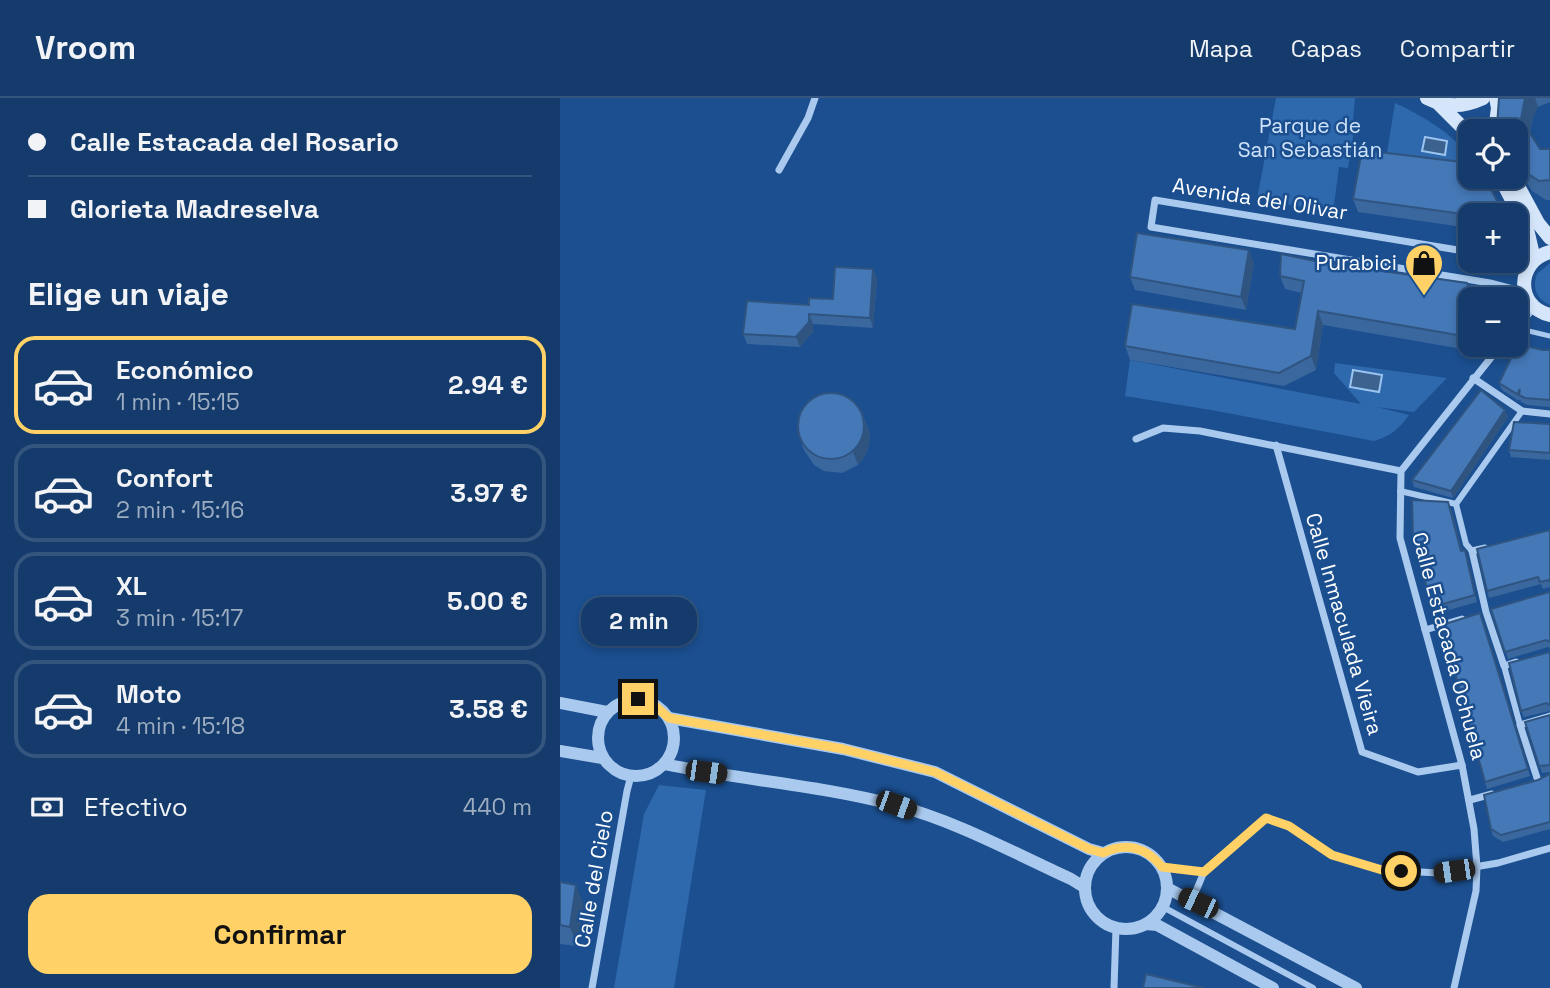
<!DOCTYPE html>
<html lang="es">
<meta charset="utf-8">
<style>
body{margin:0;font-family:"Space Grotesk",sans-serif;background:#1d4271;color:#f1f3f6;height:100vh;display:flex;flex-direction:column;font-size:26px;white-space:nowrap}
*{box-sizing:border-box;margin:0}
p{font-size:23px;color:#9dadc1}
.icon{flex:none;width:38px;height:38px;fill:none;stroke:currentColor;stroke-width:2;stroke-linecap:round;stroke-linejoin:round}
.map{position:relative;flex:1;overflow:hidden}
.panel{display:flex;flex-direction:column;background:#143b6b;width:560px}
.panel>*{flex:none}
.hud{display:grid;align-content:center;height:154px;padding:0 28px;background:#143b6b}
.fabs{position:absolute;left:898px;top:21px;display:grid;gap:14px}
.fabs a{display:grid;place-items:center;width:70px;height:70px;border-radius:14px;background:#143b6b;box-shadow:0 4px 10px #0003,0 0 0 2px #33557e;font-size:35px}
.end{position:absolute;width:32px;height:32px;margin:-16px;border:9px solid #ffd166;background:#111;box-shadow:0 0 0 4px #111}
.from{border-radius:50%}
.bubble{position:absolute;height:49px;border-radius:21px;background:#143b6b;box-shadow:0 4px 10px #0003,0 0 0 2px #33557e;font-size:23px;font-weight:700;line-height:49px;text-align:center}
.car{position:absolute;width:21px;height:42px;margin:-21px -10px;border-radius:9px;box-shadow:0 0 5px 2px #0007;background:linear-gradient(#222 24%,#8ab4d8 0 40%,#222 0 76%,#8ab4d8 0 86%,#222 0)}
.hud b{display:flex;align-items:center;gap:24px;height:66px;font-size:26px}
.hud b+b{border-top:2px solid #33557e}
.hud i{width:18px;height:18px;background:#f1f3f6}
ul{padding:0;list-style:none}
li{display:flex;align-items:center;gap:21px;height:98px;margin:0 14px 10px;padding:0 14px;border:4px solid #33557e;border-radius:21px}
li div{flex:1}
li b{display:block;font-size:26px}
li em{font-style:normal;font-weight:700}
li.selected{border-color:#ffd166}
li>.icon{width:63px;height:63px;stroke-width:1.5}
h2{padding:0 28px;font-size:32px;line-height:84px}
.pay{display:flex;align-items:center;gap:18px;height:77px;padding:0 28px;font-size:26px}
.pay p{margin-inline-start:auto}
.cta{display:flex;gap:14px;margin-top:auto;padding:14px 28px}
.cta a{flex:1;height:80px;border-radius:21px;background:#ffd166;color:#111;font-size:28px;font-weight:700;line-height:80px;text-align:center}
header{display:flex;align-items:center;gap:42px;box-sizing:border-box;height:98px;padding:0 35px;background:#143b6b;border-bottom:2px solid #33557e}
header strong{font-size:33px}
nav{display:flex;gap:38px;margin-inline-start:auto;font-size:24px}
main{display:flex;flex:1;min-height:0}
.map>svg:first-child{display:block}
.green{fill:#2e69ad}
.water{fill:#3c6290;stroke:#9cc4f0;stroke-width:2}
.lines{fill:none;stroke-linecap:round;stroke-linejoin:round}
.service{stroke:#a9c9ee;stroke-width:5}
.pedestrian{stroke:#a9c9ee;stroke-width:6}
.minor{stroke:#a9c9ee;stroke-width:7}
.tertiary{stroke:#a9c9ee;stroke-width:12}
.secondary{stroke:#d6e6fa;stroke-width:14}
.wall{fill:#3a679d}
.shaded-wall{fill:#305480}
.building{fill:#4478b7;stroke:#305480;stroke-width:2}
.route{stroke:#ffd166;stroke-width:9}
.labels{text-anchor:middle;stroke-width:5;stroke-linejoin:round;paint-order:stroke}
.park-label{font-size:21px;fill:#cfe3fa;stroke:#1b4f8f}
.street-label{font-size:21px;fill:#fff;stroke:#1b4f8f}
.poi-label{font-size:21px;fill:#fff;stroke:#1b4f8f;text-anchor:end}
</style>
<header>
<strong>Vroom</strong>
<nav><a>Mapa</a><a>Capas</a><a>Compartir</a></nav>
</header>
<main>
<section class="panel">
<div class="hud">
<b><i class="from"></i>Calle Estacada del Rosario</b>
<b><i></i>Glorieta Madreselva</b>
</div>
<h2>Elige un viaje</h2>
<ul>
<li class="selected"><svg class="icon" aria-label="car" viewBox="0 0 24 24"><path d="M5 17H2v-5l4-1 3-4h7l3 4 3 1v5h-3M9 17h6M6 11h13"/><circle cx="7" cy="17" r="2"/><circle cx="17" cy="17" r="2"/></svg><div><b>Económico</b><p>1 min · 15:15</p></div><em>2.94 €</em></li>
<li><svg class="icon" aria-label="car" viewBox="0 0 24 24"><path d="M5 17H2v-5l4-1 3-4h7l3 4 3 1v5h-3M9 17h6M6 11h13"/><circle cx="7" cy="17" r="2"/><circle cx="17" cy="17" r="2"/></svg><div><b>Confort</b><p>2 min · 15:16</p></div><em>3.97 €</em></li>
<li><svg class="icon" aria-label="car" viewBox="0 0 24 24"><path d="M5 17H2v-5l4-1 3-4h7l3 4 3 1v5h-3M9 17h6M6 11h13"/><circle cx="7" cy="17" r="2"/><circle cx="17" cy="17" r="2"/></svg><div><b>XL</b><p>3 min · 15:17</p></div><em>5.00 €</em></li>
<li><svg class="icon" aria-label="car" viewBox="0 0 24 24"><path d="M5 17H2v-5l4-1 3-4h7l3 4 3 1v5h-3M9 17h6M6 11h13"/><circle cx="7" cy="17" r="2"/><circle cx="17" cy="17" r="2"/></svg><div><b>Moto</b><p>4 min · 15:18</p></div><em>3.58 €</em></li>
</ul>
<div class="pay"><svg class="icon" aria-label="cash" viewBox="0 0 24 24"><path d="M3 7h18v10H3z"/><circle cx="12" cy="12" r="2"/></svg>Efectivo<p>440 m</p></div>
<div class="cta"><a>Confirmar</a></div>
</section>
<div class="map">
<svg width="990" height="890" viewBox="0 0 990 890">
<rect width="100%" height="100%" fill="#1b4f8f"/>
<g class="green">
<polygon points="716,0 795,0 792,33 794,33 788,70 779,69 773,114 697,101"/>
<path d="M835 5C864 18 889 34 910 58V77L825 67Z"/>
<path d="M990 165V207C976 201 972 189 977 176Z"/>
<path d="M570 262 801 306 774 275 775 265 887 280 854 314 817 309 849 317C839 331 831 338 814 343L651 312 565 298Z"/>
<polygon points="99,687 146,692 114,890 54,890 84,716"/>
</g>
<g class="water">
<polygon points="865,39 887,43 885,57 862,53"/>
<polygon points="793,272 822,277 819,294 790,289"/>
</g>
<g class="lines">
<polyline class="service" points="956,230 990,238"/>
<g class="pedestrian">
<polyline points="840,393 896,406 906,446 912,453"/>
<polyline points="896,406 962,313"/>
<polyline points="944,568 960,627"/>
<polyline points="603,809 753,890"/>
</g>
<g class="minor">
<polyline points="219,72 248,20 255,0"/>
<polyline points="910,154 595,102 591,129 930,185 964,194"/>
<polyline points="956,161 971,164"/>
<polyline points="956,230 974,210"/>
<polyline points="913,280 962,313 990,316"/>
<polyline points="576,341 603,330 640,333 841,373"/>
<polyline points="716,347 802,654 858,674 902,667"/>
<polyline points="925,450 912,453 926,514 944,568 956,564"/>
<polyline points="865,532 902,521"/>
<polyline points="978,683 960,627 990,618"/>
<polyline points="910,702 932,696"/>
<polyline points="602,769 644,774 706,720 729,728 772,757 822,772 879,775 938,765 990,750"/>
<polyline points="638,805 636,793 644,774"/>
<polyline points="32,890 67,693 71,678"/>
<polyline points="554,890 556,830"/>
<polyline points="894,890 916,793 917,769 914,731 902,667 840,440 841,373 941,247"/>
</g>
<g class="tertiary">
<circle cx="76" cy="640" r="38"/>
<polyline points="0,605 47,614"/>
<polyline points="109,620 283,651 375,674 529,751 543,755"/>
<polyline points="0,653 42,660"/>
<path d="M104 666C180 682 259 687 335 707 396 723 454 755 511 781L524 789"/>
<circle cx="566" cy="790" r="41"/>
<polyline points="607,790 796,890"/>
<polyline points="586,826 597,827 713,890"/>
</g>
<g class="secondary">
<path d="M867 0C887 10 903 9 923 0"/>
<polyline points="879,6 910,37"/>
<polyline points="935,33 938,10 936,0"/>
<polyline points="940,79 967,131 974,161"/>
<polyline points="953,79 978,125 990,140"/>
<path d="M990 154C956 163 955 209 990 217"/>
</g>
</g>
<g class="wall">
<polygon points="939,0 990,0 990,4 978,9 973,19 970,35 980,51 990,51 990,102 986,102 972,93 956,66 956,33 939,33 937,28"/>
<polygon points="793,101 910,117 910,130 798,114"/>
<polygon points="694,165 686,212 575,192 570,179"/>
<polygon points="765,165 907,185 908,252 763,227 756,272 724,288 570,262 565,248 735,231 742,195 725,191 720,178"/>
<polygon points="313,171 317,181 313,230 253,226 253,234 240,249 187,246 183,236 249,207 273,201"/>
<polygon points="982,252 990,252 990,309 967,307 961,304 960,301 959,303 942,292 939,285"/>
<polygon points="301,312 310,336 309,347 305,358 298,367 282,375 264,373 254,367 244,352 239,338"/>
<polygon points="945,312 948,319 893,400 854,389 852,382"/>
<polygon points="990,326 990,362 951,359 949,352"/>
<polygon points="891,411 902,452 907,459 917,504 875,516 872,509"/>
<polygon points="990,432 990,489 983,491 981,486 929,500 927,493"/>
<polygon points="990,493 990,550 988,549 948,561 931,511 989,494"/>
<polygon points="922,522 970,678 927,691 925,684"/>
<polygon points="990,554 990,613 964,619 961,613"/>
<polygon points="990,617 990,674 982,675 965,624"/>
<polygon points="990,676 990,731 943,744 933,738 931,731 978,682"/>
<polygon points="0,784 24,807 17,848 0,846"/>
</g>
<g class="shaded-wall">
<polygon points="965,0 975,0 978,9 973,19 968,41 961,21"/>
<polygon points="939,107 943,117 928,117"/>
<polygon points="689,152 694,165 686,212 681,199"/>
<polygon points="313,171 317,181 313,230 310,220"/>
<polygon points="758,213 763,227 756,272 751,258"/>
<polygon points="249,216 253,226 253,234 240,249 236,239"/>
<polygon points="910,231 910,247 913,247 908,252 903,238"/>
<polygon points="945,312 948,319 893,400 891,393"/>
<polygon points="305,323 310,336 309,347 305,358 298,367 293,354"/>
<polygon points="16,787 24,807 17,848 10,829"/>
</g>
<g class="building">
<polygon points="939,0 965,0 961,21 980,51 990,51 990,82 979,83 964,73 956,59 956,33 940,33 937,28"/>
<polygon points="802,52 910,65 910,79 925,79 939,107 928,117 910,117 793,101"/>
<polygon points="577,135 689,152 681,199 570,179"/>
<polygon points="721,156 765,165 907,185 913,201 910,201 910,231 903,238 758,213 751,258 719,275 565,248 572,206 735,231 744,183 720,178"/>
<polygon points="275,169 313,171 310,220 249,216 249,224 236,239 183,236 187,203 249,207 249,200 273,201"/>
<polygon points="958,246 982,252 990,252 990,302 965,300 959,297 960,291 957,296 939,285"/>
<polygon points="921,292 945,312 891,393 852,382"/>
<circle cx="271" cy="328" r="33"/>
<polygon points="954,324 990,326 990,355 949,352"/>
<polygon points="852,402 888,404 901,453 905,452 915,497 872,509 853,437"/>
<polygon points="990,432 990,484 988,482 980,484 978,479 927,493 917,451"/>
<polygon points="990,493 990,544 986,542 945,554 931,511 989,494"/>
<polygon points="920,515 968,671 925,684 882,527"/>
<polygon points="990,554 990,607 986,605 961,613 949,565"/>
<polygon points="990,617 990,667 979,668 965,624"/>
<polygon points="990,676 990,724 941,737 931,731 924,697 978,682"/>
<polygon points="0,784 16,787 10,829 0,827"/>
<polygon points="586,876 644,890 583,890"/>
</g>
<g class="lines">
<path class="route" d="M78 601 93 606 109 620 283 651 375 674 529 751 543 755C566 744 586 749 602 769L644 774 706 720 729 728 772 757 822 772 841 773"/>
</g>
<defs>
<symbol id="shop-pin" viewBox="-11 -11 22 30"><path d="M0 17L-7.5 6A9.5 9.5 0 1 1 7.5 6Z" fill="#ffd166" stroke="#1b4f8f"/><path d="M-5-2.5h2.3a2.7 3.5 0 0 1 5.4 0H5L5.5 6h-11ZM-1.5-2.5h3a1.5 2.3 0 0 0-3 0Z" fill="#111"/></symbol>
</defs>
<g fill-rule="evenodd">
<use href="#shop-pin" x="842" y="143" width="44" height="60"/>
</g>
<g class="labels">
<g class="park-label">
<text x="750" y="35">Parque de<tspan x="750" dy="24">San Sebastián</tspan></text>
</g>
<g class="street-label">
<text transform="translate(700 101) rotate(9)" y="7">Avenida del Olivar</text>
<text transform="translate(784 526) rotate(74)" y="7">Calle Inmaculada Vieira</text>
<text transform="translate(889 548) rotate(75)" y="7">Calle Estacada Ochuela</text>
<text transform="translate(34 781) rotate(-80)" y="7">Calle del Cielo</text>
</g>
<g class="poi-label">
<text x="837" y="172">Purabici</text>
</g>
</g>
</svg>
<div class="fabs">
<a><svg class="icon" aria-label="locate" viewBox="0 0 24 24"><circle cx="12" cy="12" r="6"/><path d="M12 2v4M12 18v4M2 12h4M18 12h4"/></svg></a>
<a>+</a>
<a>−</a>
</div>
<i class="end from" style="left:841px;top:773px"></i>
<i class="end" style="left:78px;top:601px"></i>
<div class="bubble" style="left:21px;top:499px;width:116px">2 min</div>
<i class="car" style="left:146px;top:674px;rotate:98deg"></i>
<i class="car" style="left:336px;top:707px;rotate:110deg"></i>
<i class="car" style="left:894px;top:773px;rotate:262deg"></i>
<i class="car" style="left:638px;top:805px;rotate:295deg"></i>
</div>
</main>
